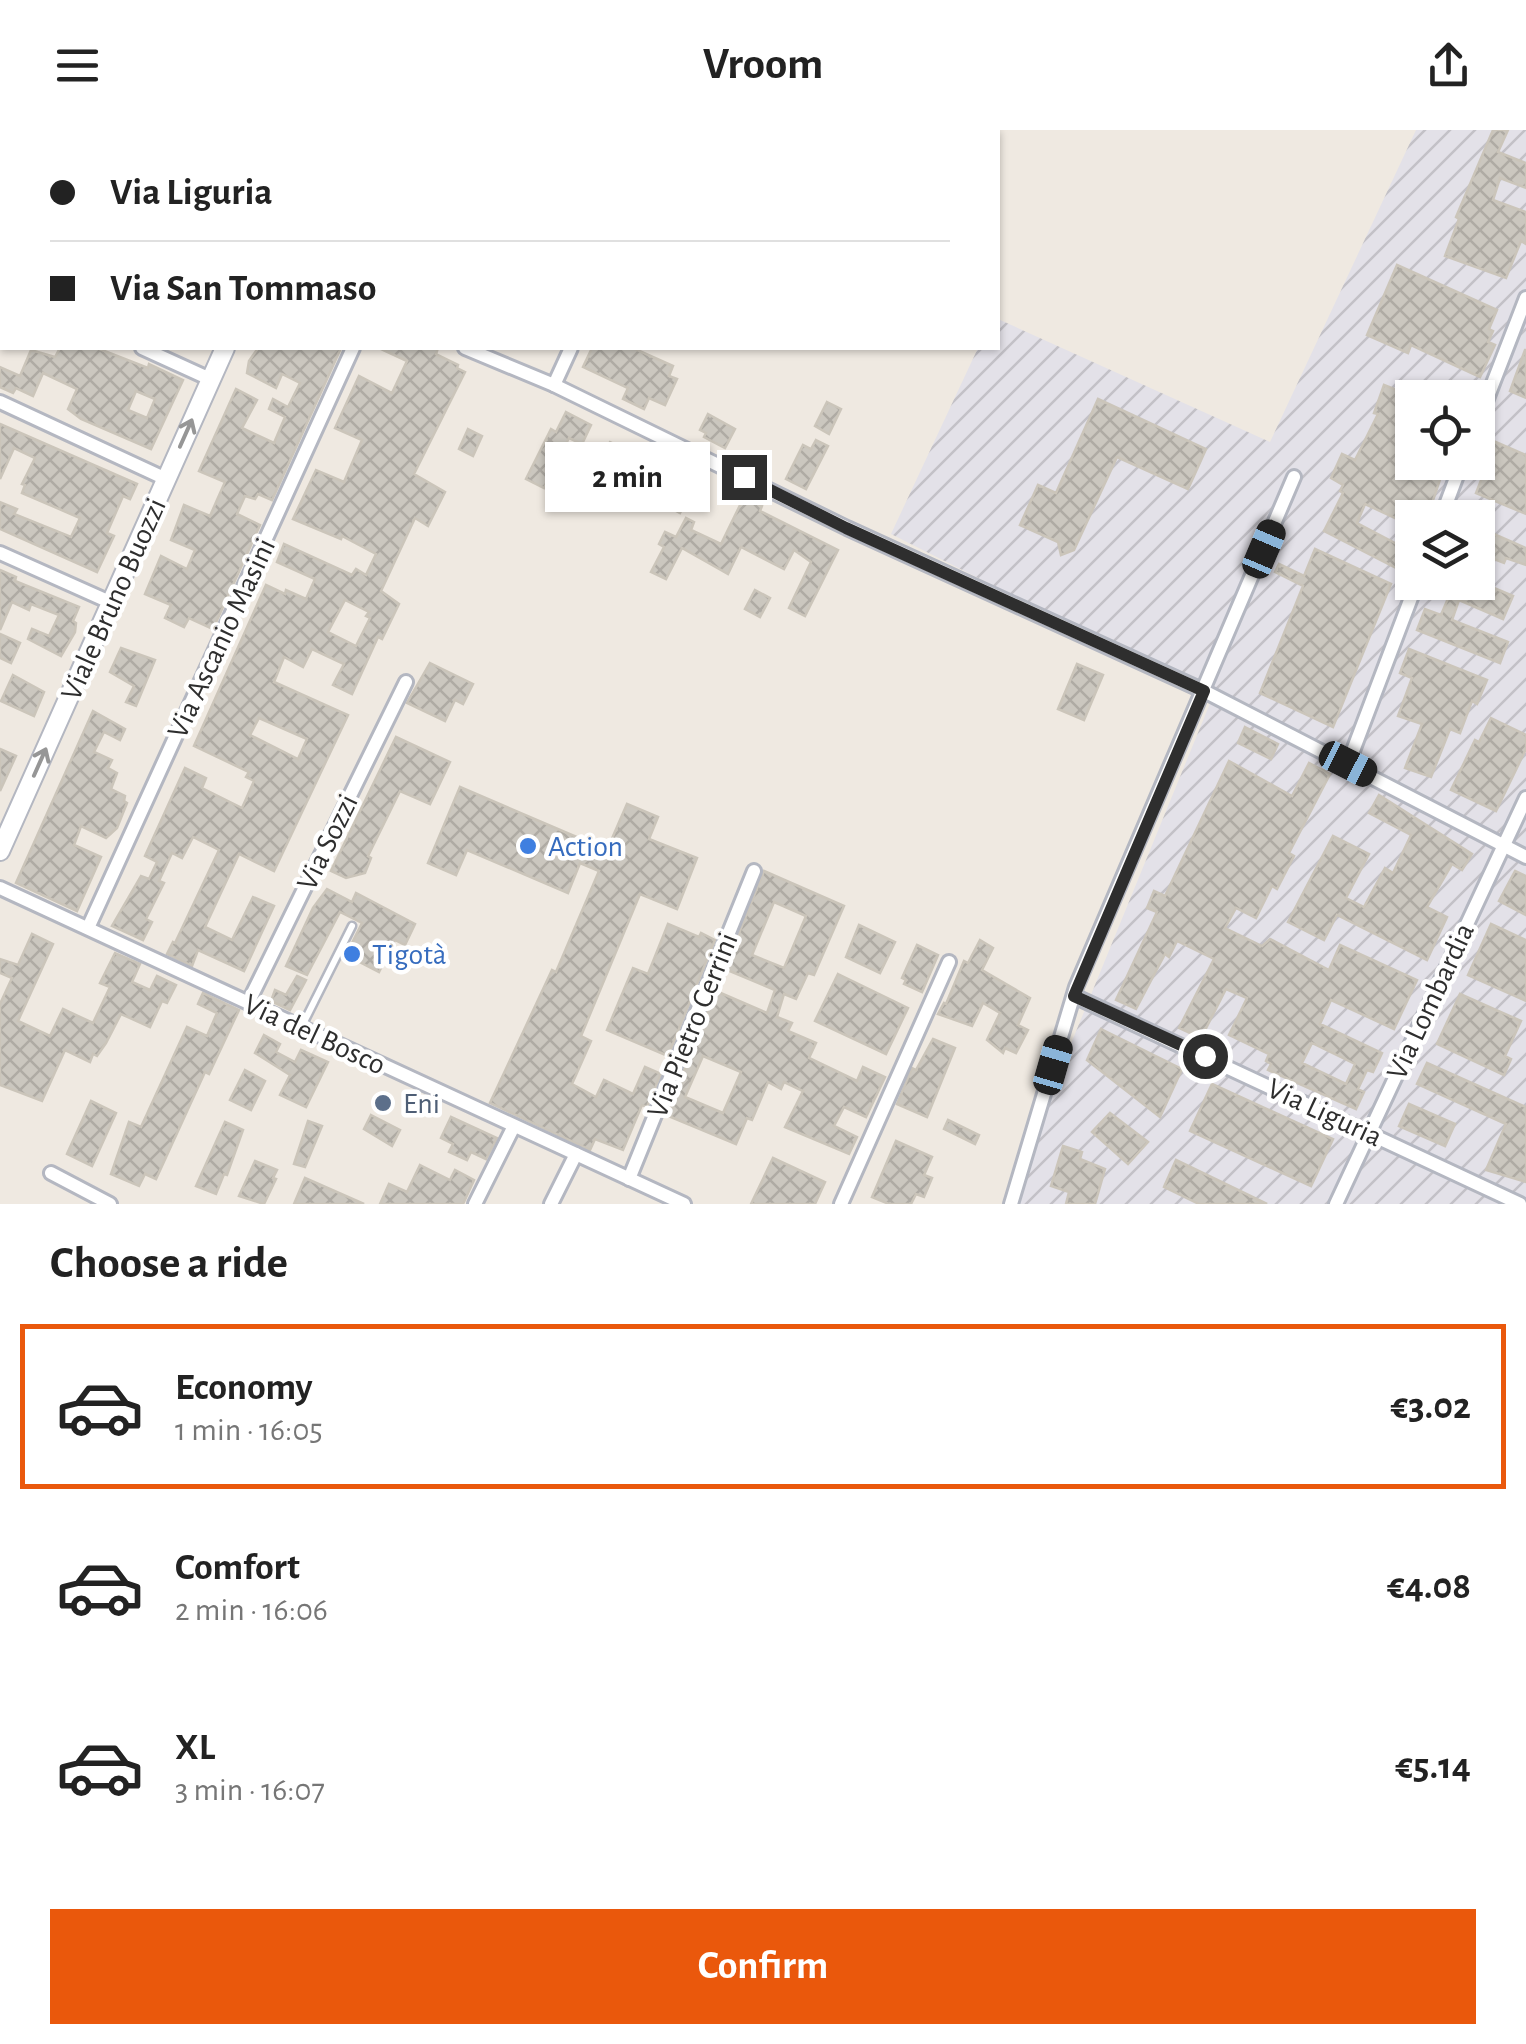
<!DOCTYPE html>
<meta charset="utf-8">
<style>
body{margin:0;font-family:"Alegreya Sans",sans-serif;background:#f6f6f6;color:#222;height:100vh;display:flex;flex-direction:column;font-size:38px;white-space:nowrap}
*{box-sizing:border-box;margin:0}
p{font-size:32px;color:#767676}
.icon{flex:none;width:55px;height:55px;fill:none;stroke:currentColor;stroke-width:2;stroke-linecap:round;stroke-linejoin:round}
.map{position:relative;height:1074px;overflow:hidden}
.sheet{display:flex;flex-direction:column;background:#fff;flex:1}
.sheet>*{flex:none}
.banner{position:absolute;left:0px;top:0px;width:1000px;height:220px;box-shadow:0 2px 8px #0004;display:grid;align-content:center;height:220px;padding:0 50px;background:#fff}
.tools{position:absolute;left:1395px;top:250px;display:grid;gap:20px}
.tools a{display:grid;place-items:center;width:100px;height:100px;border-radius:0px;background:#fff;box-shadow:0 2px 8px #0004;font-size:50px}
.end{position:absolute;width:45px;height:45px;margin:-22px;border:12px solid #2e2e2e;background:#fff;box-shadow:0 0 0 5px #fff}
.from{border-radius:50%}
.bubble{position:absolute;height:70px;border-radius:0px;background:#fff;box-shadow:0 2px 8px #0004;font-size:32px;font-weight:700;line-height:70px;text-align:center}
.car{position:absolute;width:30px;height:60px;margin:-30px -15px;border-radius:12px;box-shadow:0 0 8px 2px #0007;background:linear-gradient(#222 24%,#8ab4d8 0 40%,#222 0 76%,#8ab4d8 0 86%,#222 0)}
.banner b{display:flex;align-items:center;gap:35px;height:95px;font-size:38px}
.banner b+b{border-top:2px solid #e0e0e0}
.banner i{width:25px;height:25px;background:#222}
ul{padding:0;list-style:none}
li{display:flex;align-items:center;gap:30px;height:165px;margin:0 20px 15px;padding:0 30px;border:5px solid transparent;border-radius:0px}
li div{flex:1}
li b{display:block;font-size:38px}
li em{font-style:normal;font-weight:700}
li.on{border-color:#ea580c}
li>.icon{width:90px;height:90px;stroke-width:1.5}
h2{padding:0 50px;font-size:45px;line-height:120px}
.cta{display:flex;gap:20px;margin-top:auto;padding:20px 50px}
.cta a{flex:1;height:115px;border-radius:0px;background:#ea580c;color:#fff;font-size:40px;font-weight:700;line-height:115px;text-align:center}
header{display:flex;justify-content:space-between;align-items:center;height:130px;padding:0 50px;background:#fff;font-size:45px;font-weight:700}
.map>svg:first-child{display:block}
.industrial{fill:url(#industrial-furrows);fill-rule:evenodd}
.building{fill:url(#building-cross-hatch);stroke:#cbc5ba;stroke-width:2.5;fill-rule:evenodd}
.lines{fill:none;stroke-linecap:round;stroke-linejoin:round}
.lane-casing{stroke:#b4b7c1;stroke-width:11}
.street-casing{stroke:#b4b7c1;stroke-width:18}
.secondary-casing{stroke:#b4b7c1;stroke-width:22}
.lane{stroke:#fff;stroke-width:6}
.street{stroke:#fff;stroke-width:12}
.secondary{stroke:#fff;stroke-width:18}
.oneway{stroke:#969696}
.route{stroke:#2e2e2e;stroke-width:12}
.shop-dot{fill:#3f7fe0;stroke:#fff;stroke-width:4}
.service-dot{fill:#5c6f8a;stroke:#fff;stroke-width:4}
.labels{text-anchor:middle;stroke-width:9;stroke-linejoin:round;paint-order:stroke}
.street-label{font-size:30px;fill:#2e2e2e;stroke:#fff}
.shop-label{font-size:30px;fill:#366cbe;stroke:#fff;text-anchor:start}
.service-label{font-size:30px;fill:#4e5e75;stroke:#fff;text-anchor:start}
</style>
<header><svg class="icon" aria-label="menu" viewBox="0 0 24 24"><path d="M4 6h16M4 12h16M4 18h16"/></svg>Vroom<svg class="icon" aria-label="share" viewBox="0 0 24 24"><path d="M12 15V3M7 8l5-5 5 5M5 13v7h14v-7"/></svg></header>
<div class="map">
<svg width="1526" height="1074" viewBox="0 0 1526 1074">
<defs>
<pattern id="industrial-furrows" width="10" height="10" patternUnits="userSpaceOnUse" patternTransform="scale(2.5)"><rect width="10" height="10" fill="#e3e1e8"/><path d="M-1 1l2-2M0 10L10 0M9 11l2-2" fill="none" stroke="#c3c1c7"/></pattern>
<pattern id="building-cross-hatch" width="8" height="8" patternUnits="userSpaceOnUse" patternTransform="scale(2.5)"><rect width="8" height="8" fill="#cbc7bf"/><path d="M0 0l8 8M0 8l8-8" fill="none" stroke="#afaba4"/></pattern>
</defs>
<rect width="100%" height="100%" fill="#efe9e1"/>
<path class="industrial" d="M1416 0H1526V1074H1011L1059 943 1213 566 891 404 978 218H998V189L1270 312ZM1412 268H1478V332H1412ZM1412 388H1478V452H1412Z"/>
<g class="building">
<polygon points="1493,0 1508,0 1498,22 1526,33 1526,58 1500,48 1493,70 1526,82 1526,114 1521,111 1506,148 1445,126 1459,89 1456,87"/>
<polygon points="1397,135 1497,180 1489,199 1493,201 1488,212 1495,215 1480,247 1411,215 1408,223 1367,205"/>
<path d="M60 218H97L148 238 149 234 183 250 151 319 81 289 68 279 77 259 43 243 33 266 16 258 13 263 0 257V237L20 246 31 220 55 227ZM136 261 155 269 147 288 128 280Z"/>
<polygon points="258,218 341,218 272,370 258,364 255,369 245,366 237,384 260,395 213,499 189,488 184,497 165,488 171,475 145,464 161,426 187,439 195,420 171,410 184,375 210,386 217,370 225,352 199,341 236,259 257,270 242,298 274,313 285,287 269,279 273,269 288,277 300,253 282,244 276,258 247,243 249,231"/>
<path d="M379 218H438L436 224 458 235 457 238 465 242 414 344 445 362 428 396 415 388 381 461 399 474 382 509 378 507 352 564 333 555 344 534 312 519 303 537 284 527 274 552 348 585 274 741 239 724 205 797 232 810 253 767 274 776 244 841 198 820 192 836 167 824 173 812 175 813 219 720 193 707 182 728 172 723 159 751 164 753 146 789 152 792 143 810 112 796 141 746 149 749 157 732 145 726 185 638 206 648 202 658 242 678 254 651 246 647 249 642 194 616 266 455 285 464 286 460 306 469 315 449 277 432 284 414 352 445 356 439 366 445 376 424 342 406 341 409 293 389 316 340 344 352 362 310 335 298 359 246 392 263 407 231ZM345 470 369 482 366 486 370 488 356 516 328 502ZM259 588 307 609 298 629 250 605Z"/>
<polygon points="592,218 633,218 673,236 669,246 677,249 665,275 649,268 644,279 623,269 628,258 583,237"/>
<polygon points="1525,220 1526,220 1526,268 1510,261"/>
<polygon points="1384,255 1412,266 1412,332 1446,332 1427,388 1412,388 1412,396 1365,374 1357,393 1412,422 1404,442 1324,401 1343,363 1340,361 1343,355 1331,348 1342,324 1355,330 1378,284 1374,283"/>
<polygon points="1098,269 1206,319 1188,359 1117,327 1074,420 1061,425 1058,412 1020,395 1038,355 1056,363"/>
<polygon points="827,272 841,279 829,304 815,296"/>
<polygon points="566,282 591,295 582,314 569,308 544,358 526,349 551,299 556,302"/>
<polygon points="708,284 735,299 725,318 704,307 706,303 700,300"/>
<polygon points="0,294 137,354 130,369 123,366 107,403 114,406 97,442 0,399 0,372 17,379 14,384 71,407 80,388 22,363 25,355 22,354 35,328 14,318 0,349"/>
<polygon points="468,299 482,306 473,326 459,319"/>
<polygon points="816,310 828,316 806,359 786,349 803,315 811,319"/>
<polygon points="1491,310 1526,325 1526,384 1476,363 1487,335 1481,332"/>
<polygon points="610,312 645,329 631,370 586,347"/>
<polygon points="678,336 698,347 680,383 661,373"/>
<polygon points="744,367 762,376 760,381 838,420 805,486 789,478 811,432 794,420 784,439 741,417 728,444 682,418 666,449 651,442 664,417 659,414 665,402 676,407 686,388 694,392 691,400 721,414"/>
<polygon points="1478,397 1526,418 1526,435 1506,428 1504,433 1478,423"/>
<polygon points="1315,419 1391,454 1333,597 1260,563 1303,456 1275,442 1279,434 1304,446"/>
<polygon points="0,440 16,447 15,451 79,477 73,491 76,493 75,502 61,526 28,509 32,499 49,506 59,485 31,474 29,480 12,472 0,500"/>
<polygon points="1427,452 1480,452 1513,466 1503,489 1459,470 1452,490 1508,512 1500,533 1417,500 1425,479 1441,485 1449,466 1426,456"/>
<polygon points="755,460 770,468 760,487 745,479"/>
<polygon points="0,504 20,513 11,533 0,528"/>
<polygon points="121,518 155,530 136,576 126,572 134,556 110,542"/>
<polygon points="1409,519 1487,550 1477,574 1472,571 1460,603 1450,599 1431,647 1405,638 1422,594 1398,586 1412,548 1400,543"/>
<polygon points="430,533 473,554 463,574 455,570 445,591 407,573"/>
<polygon points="1077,534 1103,545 1084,590 1058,579"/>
<polygon points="13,545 44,562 34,586 1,571"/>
<polygon points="93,581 125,599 120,610 104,602 94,622 112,630 108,638 117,643 111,659 125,666 124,671 127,673 117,698 106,708 81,696 74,715 101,727 77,781 16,753"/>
<polygon points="1491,588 1526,605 1526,619 1496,681 1451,660 1475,610 1479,612"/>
<polygon points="1245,597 1278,614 1271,629 1238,613"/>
<polygon points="396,607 450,632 430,674 400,661 368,726 371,728 365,743 346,748 331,741"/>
<polygon points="0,619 16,626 0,661"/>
<path d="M1229 631 1292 666 1309 633 1330 644 1289 723 1294 726 1277 759 1272 756 1256 788 1236 778 1225 798 1262 816 1270 809 1329 840 1340 815 1417 850 1394 899 1331 870 1320 894 1382 923 1373 942 1367 940 1358 959 1364 962 1356 979 1268 940 1271 934 1266 931 1269 924 1229 905 1247 868 1226 859 1201 908 1179 898 1214 829 1177 811 1169 827 1165 824 1136 879 1116 870 1157 782 1147 778 1154 761 1165 766ZM1312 913 1355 934 1346 954 1302 933Z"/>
<polygon points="460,657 607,720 627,674 658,687 649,709 697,728 677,779 640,764 581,906 591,911 572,954 596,967 604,950 633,964 645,937 661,944 647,977 642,975 623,1020 595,1009 590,1020 490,973 552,840 556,842 599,741 580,733 568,763 467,720 456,745 428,733"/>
<polygon points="1379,665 1472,724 1462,740 1452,734 1427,777 1447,787 1427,830 1337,785 1324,810 1288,792 1333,706 1369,724 1346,768 1364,777 1385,738 1393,743 1411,705 1369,683"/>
<path d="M764 741 844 776 814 845 808 843 796 869 784 864 777 887 792 893 788 901 816 913 809 928 857 951 863 937 885 947 866 987 844 977 834 996 857 1007 849 1024 785 997 803 961 784 952 781 959 768 952 752 990 747 988 736 1014 666 985ZM774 772 806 786 784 838 752 825ZM725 839 775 860 767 883 716 861ZM703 926 741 942 723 983 685 967Z"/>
<polygon points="1515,741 1526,746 1526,785 1499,771"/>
<polygon points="327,759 352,772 356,763 415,794 405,815 395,810 379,842 346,825 362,793 340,782 307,845 286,836 313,778"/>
<polygon points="668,794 699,807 701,803 715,810 668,926 607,900 633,838 648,844"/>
<polygon points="1491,794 1526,810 1526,871 1468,845"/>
<polygon points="859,795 895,812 880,843 846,827"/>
<polygon points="32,804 53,814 18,891 50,906 63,879 93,893 110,857 100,853 115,823 140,834 132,852 150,860 157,846 176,855 167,873 162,871 150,897 121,884 106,913 97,926 93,924 90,932 65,920 42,971 0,955 0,874 12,848 0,843 0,829 18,835"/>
<polygon points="980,810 993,818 982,840 1030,868 1018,895 1028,900 1016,923 1005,918 1003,923 987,910 1000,883 983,873 972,896 938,884 944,873 946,874 964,831 968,833"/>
<polygon points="917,815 938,825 922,862 904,854 906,850 902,848"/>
<polygon points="838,844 908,878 886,924 815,891"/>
<polygon points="297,846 306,850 290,880 271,871 275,860 286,865"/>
<polygon points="203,863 239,880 209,944 205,942 156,1049 145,1044 139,1056 111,1044 129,992 141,997 187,897 207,906 217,883 198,874"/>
<polygon points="1460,864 1521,891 1505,926 1511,929 1504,945 1437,914"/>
<polygon points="1101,899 1182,939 1160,987 1087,930"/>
<polygon points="264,905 280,914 276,922 295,932 301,920 328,932 306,977 280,965 290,945 255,923"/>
<polygon points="933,909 955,918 927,987 897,974 912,938 916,940"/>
<polygon points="1427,933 1526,977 1526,1052 1486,1040 1506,994 1417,954"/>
<polygon points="245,940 265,951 251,980 230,970"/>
<polygon points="1212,954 1333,1009 1311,1056 1190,1001"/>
<polygon points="91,971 116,983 92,1036 67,1024"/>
<polygon points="1409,974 1455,994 1445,1016 1399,996"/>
<polygon points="1110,983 1148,1012 1128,1034 1092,1002"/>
<polygon points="371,985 400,1000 392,1016 364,999"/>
<polygon points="451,987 497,1008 486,1029 471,1022 467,1030 449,1022 453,1014 441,1008"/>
<polygon points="948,990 979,1005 975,1014 944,999"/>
<polygon points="308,991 322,996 305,1037 294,1034"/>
<polygon points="225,992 243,1000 227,1045 224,1044 216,1064 196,1056"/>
<polygon points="896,1011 932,1027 924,1045 932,1048 924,1067 916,1064 911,1074 889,1074 872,1067"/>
<polygon points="1063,1016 1082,1022 1080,1029 1105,1039 1095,1074 1066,1074 1069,1062 1051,1056"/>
<polygon points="773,1028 825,1052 815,1074 751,1074"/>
<polygon points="1176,1030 1267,1074 1199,1074 1164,1057"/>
<polygon points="255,1031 277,1040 273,1048 276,1049 264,1074 239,1066"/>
<polygon points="420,1035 450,1050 455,1040 474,1050 463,1074 380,1074 389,1054 407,1062"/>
<polygon points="305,1048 364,1074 294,1074"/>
</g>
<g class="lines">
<defs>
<g id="lane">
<polyline points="455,0 456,1"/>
<polyline points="302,896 352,796"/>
</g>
<g id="street">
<polyline points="667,2 668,0"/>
<polyline points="0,9 2,5"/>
<polyline points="0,151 2,152"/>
<polyline points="142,218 210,249"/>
<polyline points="465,218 554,255 847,398 1204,561 1526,727"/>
<polyline points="554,255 571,218"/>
<polyline points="0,272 166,349"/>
<polyline points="1478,292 1526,168"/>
<polyline points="1441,388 1462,332"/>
<polyline points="0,423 112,473"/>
<polyline points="1348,634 1417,452"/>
<polyline points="0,758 684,1074"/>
<polyline points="88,798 353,218"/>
<polyline points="1074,866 1520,1074"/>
<polyline points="248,873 406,552"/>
<polyline points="51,1043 110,1074"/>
<polyline points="629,1049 754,741"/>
<polyline points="475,1074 514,996"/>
<polyline points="551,1074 576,1024"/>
<polyline points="841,1074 949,832"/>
<polyline points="1011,1074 1076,857 1294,347"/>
<polyline points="1336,1074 1526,668"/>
</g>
<g id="secondary">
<polyline points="14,2 15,0"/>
<polyline points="321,2 322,0"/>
<polyline points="0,36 2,30"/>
<polyline points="0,721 225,218"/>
</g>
</defs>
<use href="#lane" class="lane-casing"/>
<use href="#street" class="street-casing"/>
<use href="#secondary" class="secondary-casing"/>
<use href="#lane" class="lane"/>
<use href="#street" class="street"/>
<use href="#secondary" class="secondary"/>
</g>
<defs><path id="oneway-shaft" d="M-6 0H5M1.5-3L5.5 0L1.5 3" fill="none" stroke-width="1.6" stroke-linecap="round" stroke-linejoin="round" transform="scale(2.5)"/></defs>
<g class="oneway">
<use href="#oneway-shaft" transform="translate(186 303) rotate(-66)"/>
<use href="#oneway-shaft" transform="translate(40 632) rotate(-66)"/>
</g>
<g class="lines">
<polyline class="route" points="744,347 846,398 1204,561 1074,866 1205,926"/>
</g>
<g class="shop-dot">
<circle cx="528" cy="716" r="10"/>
<circle cx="352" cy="824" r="10"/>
</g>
<circle class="service-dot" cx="383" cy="973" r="10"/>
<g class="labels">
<g class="street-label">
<text transform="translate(113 469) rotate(-66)" y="10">Viale Bruno Buozzi</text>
<text transform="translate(221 508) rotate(-65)" y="10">Via Ascanio Masini</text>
<text transform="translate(327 712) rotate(-64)" y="10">Via Sozzi</text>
<text transform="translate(1430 871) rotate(-65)" y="10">Via Lombardia</text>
<text transform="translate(692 895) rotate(-68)" y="10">Via Pietro Cerrini</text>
<text transform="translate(315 904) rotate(25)" y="10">Via del Bosco</text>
<text transform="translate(1325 982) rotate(25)" y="10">Via Liguria</text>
</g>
<g class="shop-label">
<text x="548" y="726">Action</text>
<text x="372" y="834">Tigotà</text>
</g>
<g class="service-label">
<text x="403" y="983">Eni</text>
</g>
</g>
</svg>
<div class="tools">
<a><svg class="icon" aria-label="locate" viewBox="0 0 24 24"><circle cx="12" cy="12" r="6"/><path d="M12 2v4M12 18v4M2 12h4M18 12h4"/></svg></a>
<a><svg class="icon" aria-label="layers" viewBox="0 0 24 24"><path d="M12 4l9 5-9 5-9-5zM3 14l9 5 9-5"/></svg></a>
</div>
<i class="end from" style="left:1205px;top:926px"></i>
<i class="end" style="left:744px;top:347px"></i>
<div class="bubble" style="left:545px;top:312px;width:165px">2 min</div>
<i class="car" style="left:1264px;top:419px;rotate:23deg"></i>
<i class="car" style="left:1348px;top:634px;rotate:117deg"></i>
<i class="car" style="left:1053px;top:935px;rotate:16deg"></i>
<div class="banner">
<b><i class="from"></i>Via Liguria</b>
<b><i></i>Via San Tommaso</b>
</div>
</div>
<section class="sheet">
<h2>Choose a ride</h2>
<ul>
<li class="on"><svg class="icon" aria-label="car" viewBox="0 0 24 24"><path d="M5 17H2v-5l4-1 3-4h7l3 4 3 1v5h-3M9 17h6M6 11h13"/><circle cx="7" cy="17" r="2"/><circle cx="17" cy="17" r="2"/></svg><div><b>Economy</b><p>1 min · 16:05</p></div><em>€3.02</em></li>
<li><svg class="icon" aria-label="car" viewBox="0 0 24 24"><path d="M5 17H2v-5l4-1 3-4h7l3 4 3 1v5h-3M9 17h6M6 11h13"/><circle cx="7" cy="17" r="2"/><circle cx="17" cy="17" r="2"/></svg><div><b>Comfort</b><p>2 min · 16:06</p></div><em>€4.08</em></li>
<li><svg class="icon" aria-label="car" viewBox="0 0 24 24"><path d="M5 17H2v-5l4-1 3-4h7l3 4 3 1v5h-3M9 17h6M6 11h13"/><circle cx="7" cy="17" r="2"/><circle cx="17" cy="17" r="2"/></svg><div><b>XL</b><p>3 min · 16:07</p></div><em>€5.14</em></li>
</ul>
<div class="cta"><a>Confirm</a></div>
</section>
